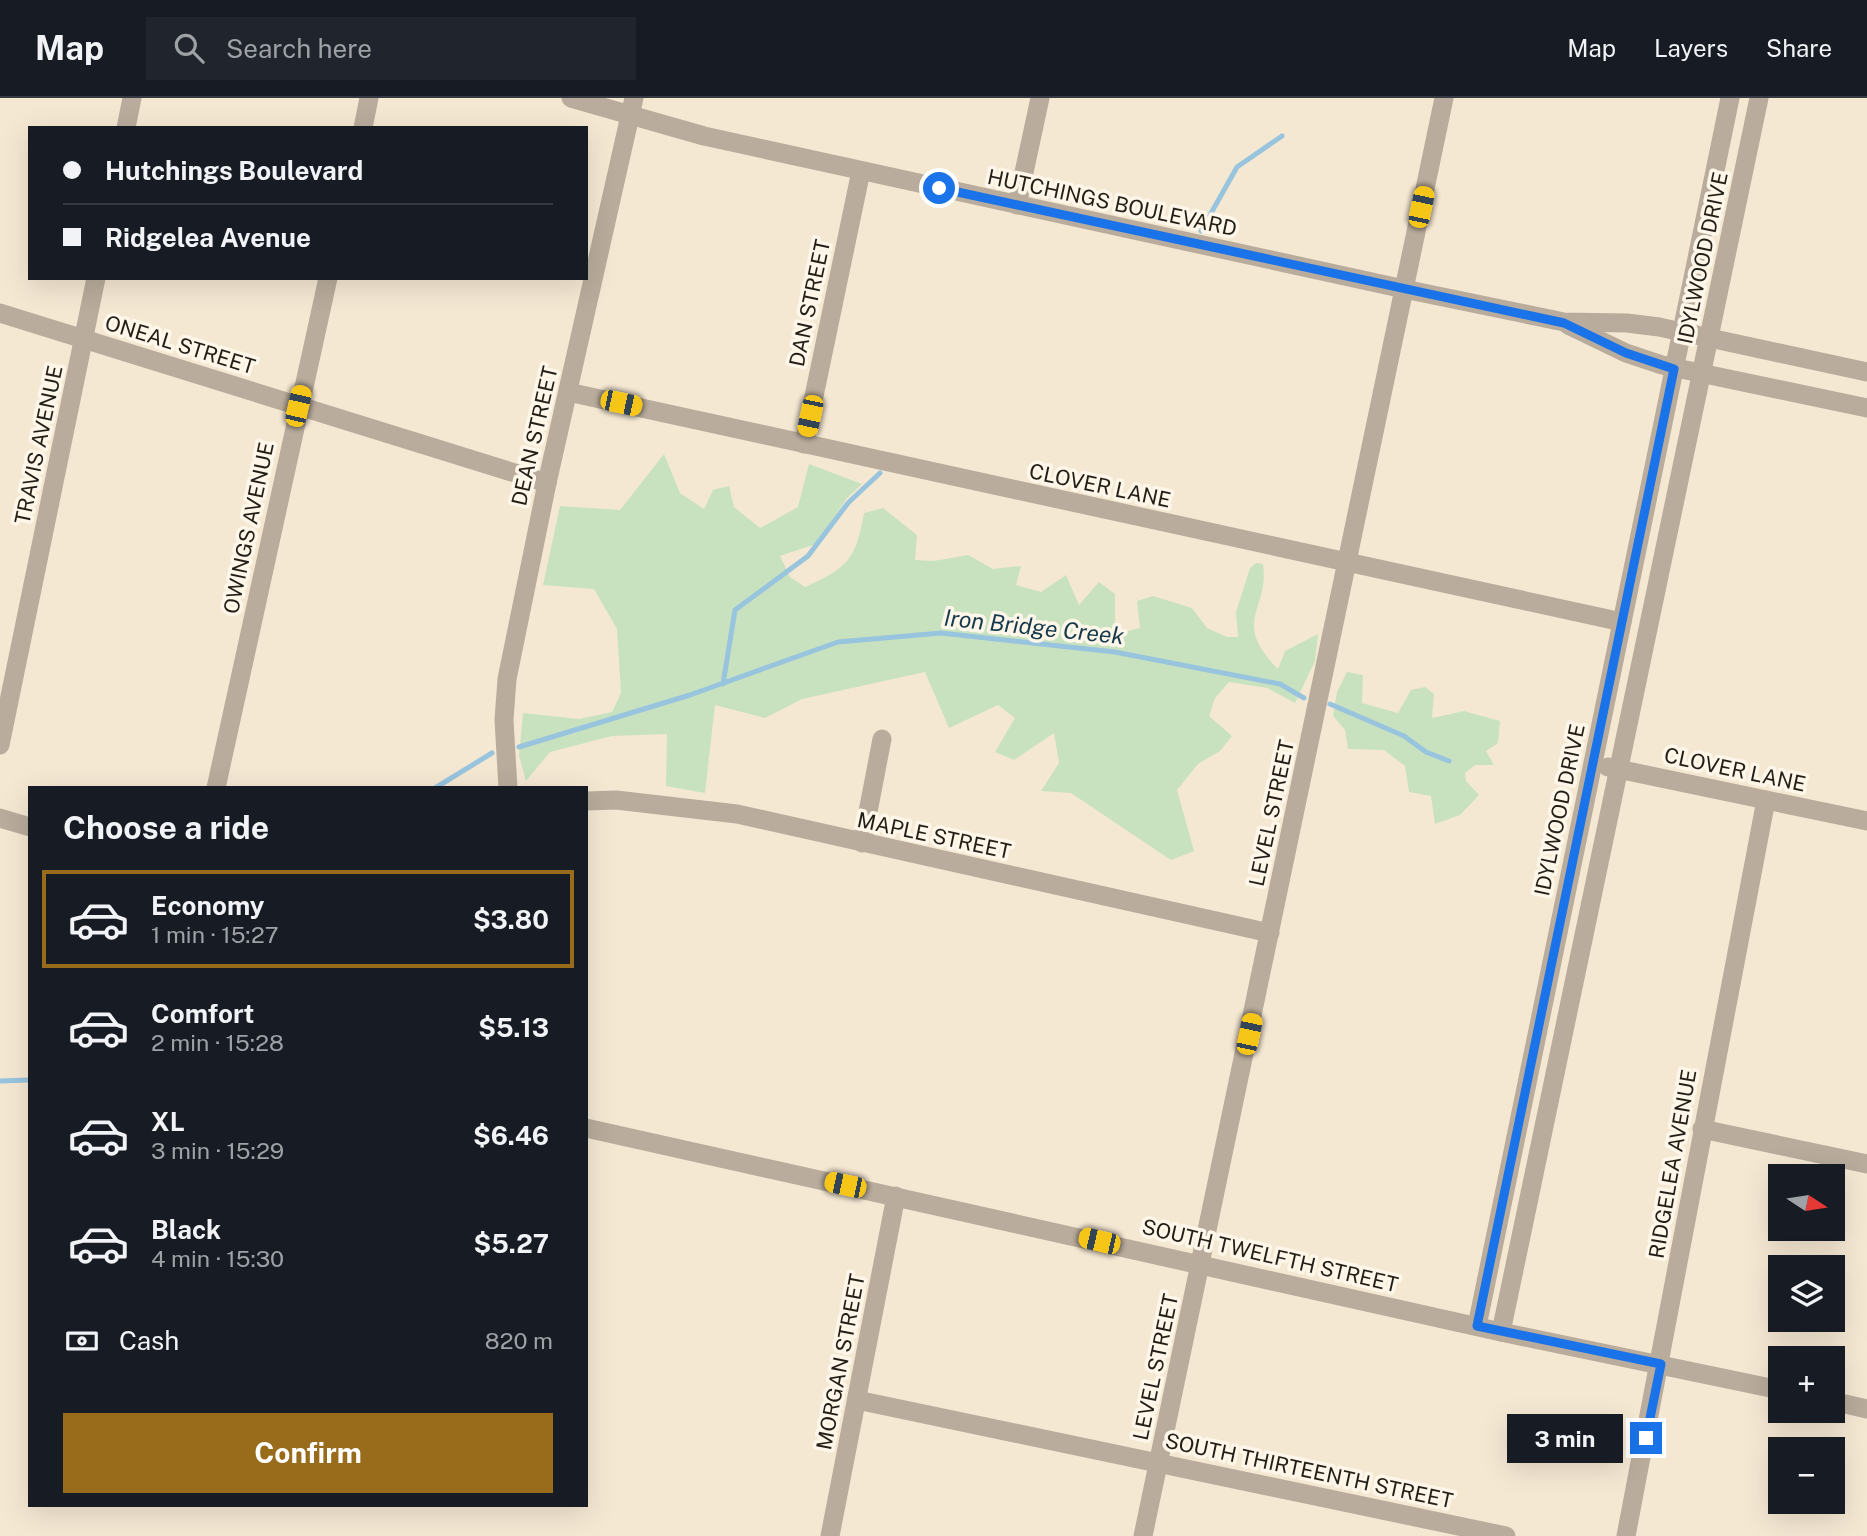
<!DOCTYPE html>
<meta charset="utf-8">
<style>
body{margin:0;font-family:"Public Sans",sans-serif;background:#20242c;color:#f1f3f6;height:100vh;display:flex;flex-direction:column;font-size:26px;white-space:nowrap}
*{box-sizing:border-box;margin:0}
p{font-size:23px;color:#9ea1a6}
.icon{flex:none;width:38px;height:38px;fill:none;stroke:currentColor;stroke-width:2;stroke-linecap:round;stroke-linejoin:round}
.map{position:relative;flex:1;overflow:hidden}
.side{position:absolute;left:28px;top:688px;width:560px;height:721px;display:flex;flex-direction:column;background:#171b24;border-radius:0px;box-shadow:0 7px 28px #0002}
.side>*{flex:none}
.banner{position:absolute;left:28px;top:28px;width:560px;height:154px;border-radius:0px;box-shadow:0 7px 28px #0002;display:grid;align-content:center;height:154px;padding:0 35px;background:#171b24}
.needle{width:46px;rotate:102deg}
.buttons{position:absolute;left:1768px;top:1066px;display:grid;gap:14px}
.buttons a{display:grid;place-items:center;width:77px;height:77px;border-radius:0px;background:#171b24;box-shadow:0 7px 28px #0002;font-size:35px}
.end{position:absolute;width:32px;height:32px;margin:-16px;border:9px solid #1a73e8;background:#fff;box-shadow:0 0 0 4px #fff}
.from{border-radius:50%}
.bubble{position:absolute;height:49px;border-radius:0px;background:#171b24;box-shadow:0 7px 28px #0002;font-size:23px;font-weight:700;line-height:49px;text-align:center}
.car{position:absolute;width:21px;height:42px;margin:-21px -10px;border-radius:9px;box-shadow:0 0 5px 2px #0007;background:linear-gradient(#f5c518 24%,#345 0 40%,#f5c518 0 76%,#345 0 86%,#f5c518 0)}
.banner b{display:flex;align-items:center;gap:24px;height:66px;font-size:26px}
.banner b+b{border-top:2px solid #363941}
.banner i{width:18px;height:18px;background:#f1f3f6}
ul{padding:0;list-style:none}
li{display:flex;align-items:center;gap:21px;height:98px;margin:0 14px 10px;padding:0 21px;border:4px solid transparent;border-radius:0px}
li div{flex:1}
li b{display:block;font-size:26px}
li em{font-style:normal;font-weight:700}
li.active{border-color:#986c1a}
li>.icon{width:63px;height:63px;stroke-width:1.5}
h2{padding:0 35px;font-size:32px;line-height:84px}
.pay{display:flex;align-items:center;gap:18px;height:77px;padding:0 35px;font-size:26px}
.pay p{margin-inline-start:auto}
.action{display:flex;gap:14px;margin-top:auto;padding:14px 35px}
.action a{flex:1;height:80px;border-radius:0px;background:#986c1a;color:#fff;font-size:28px;font-weight:700;line-height:80px;text-align:center}
header{display:flex;align-items:center;gap:42px;box-sizing:border-box;height:98px;padding:0 35px;background:#171b24;border-bottom:2px solid #363941}
header strong{font-size:33px}
nav{display:flex;gap:38px;margin-inline-start:auto;font-size:24px}
.search{width:490px;height:63px;background:#20242c;display:flex;align-items:center;gap:18px;box-sizing:border-box;padding:0 24px;border-radius:0px;color:#9ea1a6;font-size:26px}
.map>svg:first-child{display:block}
.green{fill:#c8e2c0}
.lines{fill:none;stroke-linecap:round;stroke-linejoin:round}
.stream{stroke:#98c4de;stroke-width:5}
.minor{stroke:#b9ac9c;stroke-width:19}
.route{stroke:#1a73e8;stroke-width:9}
.labels{text-anchor:middle;stroke-width:7;stroke-linejoin:round;paint-order:stroke}
.street-label{font-size:21px;fill:#231e16;stroke:#fef6e9}
.water-label{font-size:23px;font-style:italic;fill:#153a4d;stroke:#fef6e9}
</style>
<header>
<strong>Map</strong>
<div class="search"><svg class="icon" aria-label="search" viewBox="0 0 24 24"><circle cx="10" cy="10" r="6"/><path d="M15 15l6 6"/></svg>Search here</div>
<nav><a>Map</a><a>Layers</a><a>Share</a></nav>
</header>
<div class="map">
<svg width="1867" height="1438" viewBox="0 0 1867 1438">
<rect width="100%" height="100%" fill="#f5e8d3"/>
<g class="green">
<path d="M664 356 680 395 704 411 713 392 729 388 734 409 760 430 798 409 809 366 862 386 847 400 816 446 780 458 790 479 805 489C848 470 856 461 864 415L883 410 917 437 915 462 934 463 968 457 993 471 1021 468 1016 487 1041 494 1066 477 1079 507 1099 484 1115 496V536L1140 530 1137 503 1153 498 1192 510 1207 530 1227 539H1238L1236 514 1250 470 1256 465 1263 466C1270 512 1230 523 1278 571L1285 553 1318 536 1315 563 1295 605 1267 590 1229 584 1215 600 1209 618 1232 638 1220 653 1198 666 1177 692 1194 753 1171 762 1071 695 1041 693 1059 665 1054 635 1014 662 995 654 1015 620 998 607 949 630 925 574 802 601 765 620 715 607 705 695 666 688 667 636 612 638 550 654 526 683 519 658 523 615 579 621 612 614 621 595 617 531 594 491 543 487 560 408 620 412Z"/>
<polygon points="1347,574 1363,577 1362,605 1398,615 1411,592 1425,589 1434,596 1432,620 1464,613 1500,623 1498,645 1486,653 1494,667 1475,667 1465,675 1466,683 1479,697 1460,717 1435,726 1431,698 1409,694 1405,668 1384,652 1348,651 1345,632 1333,618 1337,594"/>
</g>
<g class="lines">
<g class="stream">
<polyline points="1201,133 1237,69 1282,38"/>
<polyline points="723,586 735,512 808,458 848,405 880,375"/>
<polyline points="1330,606 1404,638 1426,654 1449,663"/>
<polyline points="519,649 690,597 838,544 941,535 1115,554 1280,586 1304,600"/>
<polyline points="435,690 492,655"/>
<polyline points="0,983 30,982"/>
</g>
<g class="minor">
<polyline points="571,0 704,38 1404,191 1564,224 1627,225 1659,229 1867,274"/>
<polyline points="126,30 132,0"/>
<polyline points="363,30 369,0"/>
<polyline points="1017,107 1040,0"/>
<polyline points="0,215 547,385"/>
<polyline points="1568,227 1626,255 1662,267 1867,310"/>
<polyline points="568,294 1622,524"/>
<polyline points="804,346 861,73"/>
<polyline points="0,647 96,180"/>
<polyline points="1608,669 1867,723"/>
<polyline points="216,690 328,180"/>
<polyline points="508,690 504,622 507,581 547,385 634,0"/>
<polyline points="586,703 616,702 737,716 1270,835"/>
<polyline points="0,720 30,729"/>
<polyline points="862,745 882,641"/>
<polyline points="586,1030 1501,1234 1780,1292"/>
<polyline points="1702,1031 1867,1066"/>
<polyline points="1477,1228 1730,0"/>
<polyline points="1501,1234 1759,0"/>
<polyline points="857,1302 1506,1438"/>
<polyline points="1832,1303 1867,1311"/>
<polyline points="830,1438 896,1098"/>
<polyline points="1143,1438 1444,0"/>
<polyline points="1626,1438 1766,702"/>
</g>
</g>
<g class="lines">
<polyline class="route" points="939,90 1564,225 1626,255 1674,271 1477,1228 1661,1266 1646,1340"/>
</g>
<g class="labels">
<g class="street-label">
<text transform="translate(1112 105) rotate(12)" y="7">HUTCHINGS BOULEVARD</text>
<text transform="translate(1703 160) rotate(-78)" y="7">IDYLWOOD DRIVE</text>
<text transform="translate(810 205) rotate(-78)" y="7">DAN STREET</text>
<text transform="translate(180 247) rotate(17)" y="7">ONEAL STREET</text>
<text transform="translate(535 338) rotate(-77)" y="7">DEAN STREET</text>
<text transform="translate(39 347) rotate(-78)" y="7">TRAVIS AVENUE</text>
<text transform="translate(1100 388) rotate(12)" y="7">CLOVER LANE</text>
<text transform="translate(249 430) rotate(-78)" y="7">OWINGS AVENUE</text>
<text transform="translate(1735 672) rotate(12)" y="7">CLOVER LANE</text>
<text transform="translate(1560 712) rotate(-78)" y="7">IDYLWOOD DRIVE</text>
<text transform="translate(1272 715) rotate(-78)" y="7">LEVEL STREET</text>
<text transform="translate(934 738) rotate(12)" y="7">MAPLE STREET</text>
<text transform="translate(1673 1066) rotate(-80)" y="7">RIDGELEA AVENUE</text>
<text transform="translate(1270 1158) rotate(13)" y="7">SOUTH TWELFTH STREET</text>
<text transform="translate(841 1264) rotate(-79)" y="7">MORGAN STREET</text>
<text transform="translate(1156 1269) rotate(-78)" y="7">LEVEL STREET</text>
<text transform="translate(1309 1373) rotate(12)" y="7">SOUTH THIRTEENTH STREET</text>
</g>
<g class="water-label">
<text transform="translate(1034 529) rotate(6)" y="8">Iron Bridge Creek</text>
</g>
</g>
</svg>
<div class="buttons">
<a><svg class="needle" viewBox="-14 -14 28 28"><path d="M0-13l5 13h-10z" fill="#e53935"/><path d="M0 13l5-13h-10z" fill="#9ea1a6"/></svg></a>
<a><svg class="icon" aria-label="layers" viewBox="0 0 24 24"><path d="M12 4l9 5-9 5-9-5zM3 14l9 5 9-5"/></svg></a>
<a>+</a>
<a>−</a>
</div>
<i class="end from" style="left:939px;top:90px"></i>
<i class="end" style="left:1646px;top:1340px"></i>
<div class="bubble" style="left:1507px;top:1316px;width:116px">3 min</div>
<i class="car" style="left:1421px;top:109px;rotate:12deg"></i>
<i class="car" style="left:621px;top:305px;rotate:102deg"></i>
<i class="car" style="left:298px;top:308px;rotate:13deg"></i>
<i class="car" style="left:810px;top:318px;rotate:192deg"></i>
<i class="car" style="left:1249px;top:936px;rotate:12deg"></i>
<i class="car" style="left:845px;top:1087px;rotate:282deg"></i>
<i class="car" style="left:1099px;top:1143px;rotate:283deg"></i>
<div class="banner">
<b><i class="from"></i>Hutchings Boulevard</b>
<b><i></i>Ridgelea Avenue</b>
</div>
<section class="side">
<h2>Choose a ride</h2>
<ul>
<li class="active"><svg class="icon" aria-label="car" viewBox="0 0 24 24"><path d="M5 17H2v-5l4-1 3-4h7l3 4 3 1v5h-3M9 17h6M6 11h13"/><circle cx="7" cy="17" r="2"/><circle cx="17" cy="17" r="2"/></svg><div><b>Economy</b><p>1 min · 15:27</p></div><em>$3.80</em></li>
<li><svg class="icon" aria-label="car" viewBox="0 0 24 24"><path d="M5 17H2v-5l4-1 3-4h7l3 4 3 1v5h-3M9 17h6M6 11h13"/><circle cx="7" cy="17" r="2"/><circle cx="17" cy="17" r="2"/></svg><div><b>Comfort</b><p>2 min · 15:28</p></div><em>$5.13</em></li>
<li><svg class="icon" aria-label="car" viewBox="0 0 24 24"><path d="M5 17H2v-5l4-1 3-4h7l3 4 3 1v5h-3M9 17h6M6 11h13"/><circle cx="7" cy="17" r="2"/><circle cx="17" cy="17" r="2"/></svg><div><b>XL</b><p>3 min · 15:29</p></div><em>$6.46</em></li>
<li><svg class="icon" aria-label="car" viewBox="0 0 24 24"><path d="M5 17H2v-5l4-1 3-4h7l3 4 3 1v5h-3M9 17h6M6 11h13"/><circle cx="7" cy="17" r="2"/><circle cx="17" cy="17" r="2"/></svg><div><b>Black</b><p>4 min · 15:30</p></div><em>$5.27</em></li>
</ul>
<div class="pay"><svg class="icon" aria-label="cash" viewBox="0 0 24 24"><path d="M3 7h18v10H3z"/><circle cx="12" cy="12" r="2"/></svg>Cash<p>820 m</p></div>
<div class="action"><a>Confirm</a></div>
</section>
</div>
